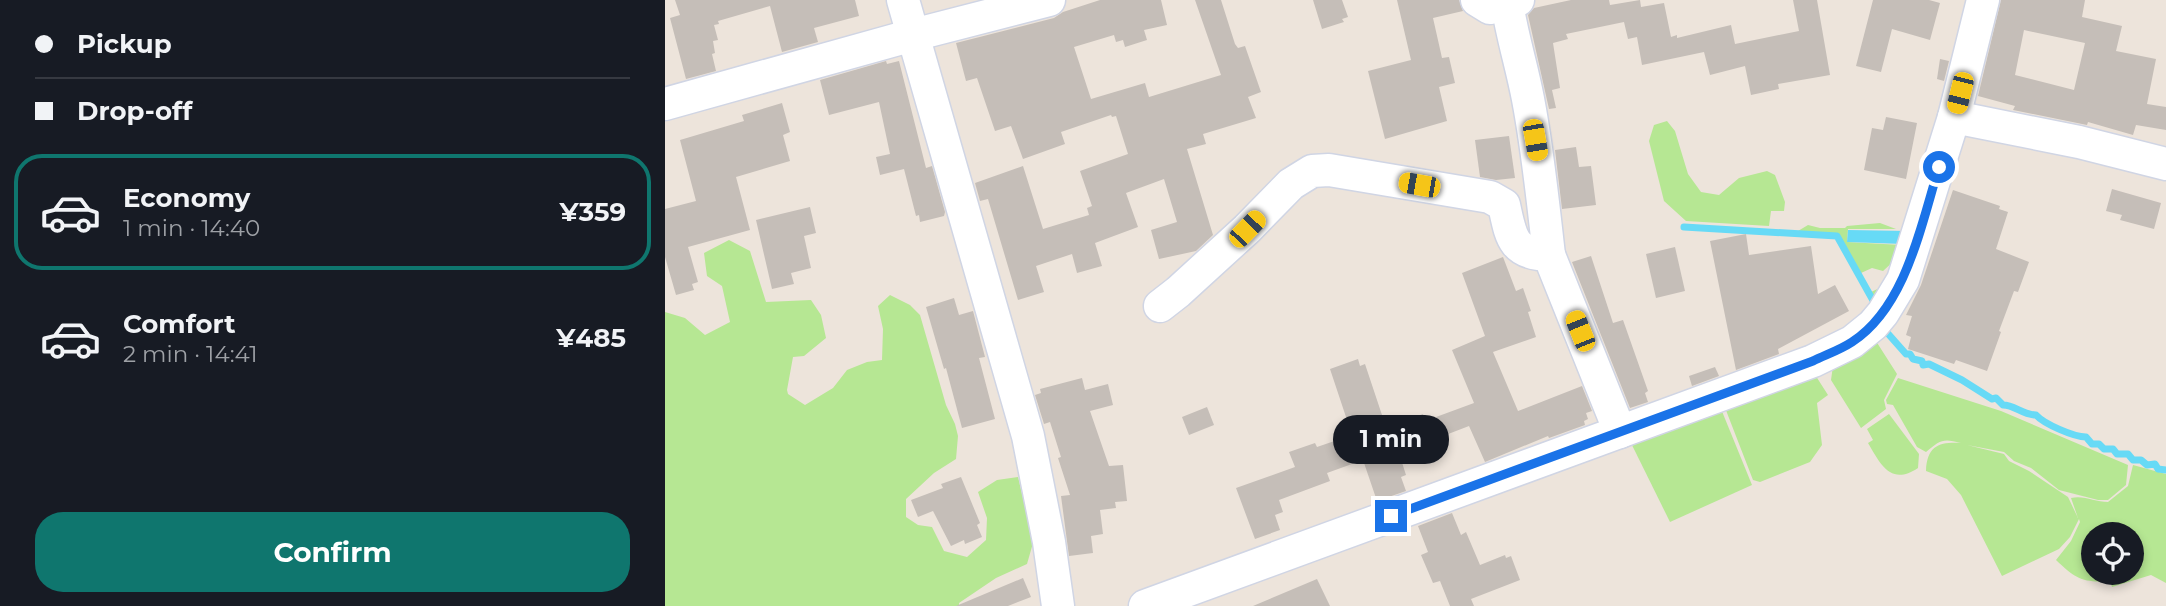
<!DOCTYPE html>
<meta charset="utf-8">
<style>
body{margin:0;font-family:Montserrat,sans-serif;background:#20242c;color:#f1f3f6;height:100vh;display:flex;flex-direction:column;font-size:26px;white-space:nowrap}
*{box-sizing:border-box;margin:0}
p{font-size:23px;color:#9ea1a6}
.icon{flex:none;width:38px;height:38px;fill:none;stroke:currentColor;stroke-width:2;stroke-linecap:round;stroke-linejoin:round}
.map{position:relative;flex:1;overflow:hidden}
.sheet{display:flex;flex-direction:column;background:#171b24;width:665px}
.sheet>*{flex:none}
.banner{display:grid;align-content:center;height:154px;padding:0 35px;background:#171b24}
.buttons{position:absolute;left:1416px;top:522px;display:grid;gap:14px}
.buttons a{display:grid;place-items:center;width:63px;height:63px;border-radius:50%;background:#171b24;box-shadow:0 4px 10px #0003;font-size:35px}
.end{position:absolute;width:32px;height:32px;margin:-16px;border:9px solid #1a73e8;background:#fff;box-shadow:0 0 0 4px #fff}
.from{border-radius:50%}
.bubble{position:absolute;height:49px;border-radius:24px;background:#171b24;box-shadow:0 4px 10px #0003;font-size:23px;font-weight:700;line-height:49px;text-align:center}
.car{position:absolute;width:21px;height:42px;margin:-21px -10px;border-radius:9px;box-shadow:0 0 5px 2px #0007;background:linear-gradient(#f5c518 24%,#345 0 40%,#f5c518 0 76%,#345 0 86%,#f5c518 0)}
.banner b{display:flex;align-items:center;gap:24px;height:66px;font-size:26px}
.banner b+b{border-top:2px solid #363941}
.banner i{width:18px;height:18px;background:#f1f3f6}
ul{padding:0;list-style:none}
li{display:flex;align-items:center;gap:21px;height:116px;margin:0 14px 10px;padding:0 21px;border:4px solid transparent;border-radius:28px}
li div{flex:1}
li b{display:block;font-size:26px}
li em{font-style:normal;font-weight:700}
li.active{border-color:#0f766e}
li>.icon{width:63px;height:63px;stroke-width:1.5}
.action{display:flex;gap:14px;margin-top:auto;padding:14px 35px}
.action a{flex:1;height:80px;border-radius:28px;background:#0f766e;color:#fff;font-size:28px;font-weight:700;line-height:80px;text-align:center}
main{display:flex;flex:1;min-height:0}
.map>svg:first-child{display:block}
.green{fill:#b6e793;fill-rule:evenodd}
.water{fill:#67daf6}
.lines{fill:none;stroke-linecap:round;stroke-linejoin:round}
.stream{stroke:#67daf6;stroke-width:7}
.building{fill:#c5beb8;fill-rule:evenodd}
.minor-casing{stroke:#d0d5e4;stroke-width:35}
.minor{stroke:#fff;stroke-width:32}
.route{stroke:#1a73e8;stroke-width:9}
</style>
<main>
<section class="sheet">
<div class="banner">
<b><i class="from"></i>Pickup</b>
<b><i></i>Drop-off</b>
</div>
<ul>
<li class="active"><svg class="icon" aria-label="car" viewBox="0 0 24 24"><path d="M5 17H2v-5l4-1 3-4h7l3 4 3 1v5h-3M9 17h6M6 11h13"/><circle cx="7" cy="17" r="2"/><circle cx="17" cy="17" r="2"/></svg><div><b>Economy</b><p>1 min · 14:40</p></div><em>¥359</em></li>
<li><svg class="icon" aria-label="car" viewBox="0 0 24 24"><path d="M5 17H2v-5l4-1 3-4h7l3 4 3 1v5h-3M9 17h6M6 11h13"/><circle cx="7" cy="17" r="2"/><circle cx="17" cy="17" r="2"/></svg><div><b>Comfort</b><p>2 min · 14:41</p></div><em>¥485</em></li>
</ul>
<div class="action"><a>Confirm</a></div>
</section>
<div class="map">
<svg width="1501" height="606" viewBox="0 0 1501 606">
<rect width="100%" height="100%" fill="#ede4db"/>
<g class="green">
<polygon points="1002,121 1010,131 1023,174 1036,192 1054,195 1074,178 1102,171 1110,175 1120,202 1119,211 1106,211 1104,226 1021,221 999,201 984,141 989,125"/>
<polygon points="1215,223 1231,229 1183,229 1182,242 1237,245 1231,259 1218,271 1207,268 1196,273 1206,292 1219,286 1209,300 1173,235 1133,231 1143,225 1155,228 1180,228 1182,226"/>
<polygon points="64,240 85,251 101,302 146,300 156,315 161,338 139,356 128,357 122,390 123,394 140,405 168,388 182,370 202,362 217,360 218,329 213,306 225,295 245,305 255,315 281,405 290,424 293,436 291,459 269,473 241,499 241,517 253,525 267,527 279,551 302,557 321,540 322,518 313,492 332,480 353,477 359,502 367,511 368,543 362,564 331,578 294,603 294,606 0,606 0,312 20,318 40,335 65,322 57,286 42,276 39,253"/>
<polygon points="1209,338 1232,374 1219,400 1221,409 1196,428 1166,380 1168,366"/>
<polygon points="1147,370 1163,395 1152,403 1157,445 1145,462 1095,482 1088,480 1057,400"/>
<path d="M1233 378 1336 411 1463 465 1461 485 1443 500H1433L1394 490 1366 468 1349 461 1339 452 1302 445 1339 454 1344 461 1364 471 1403 497 1413 518 1406 498C1419 495 1430 502 1443 502L1463 486 1468 465 1501 474V583L1486 575 1447 587 1445 581C1418 583 1411 579 1391 560L1406 541 1415 522 1414 519 1405 537 1394 549 1337 576 1296 495 1282 479 1261 471C1262 445 1275 442 1296 443 1278 438 1275 440 1261 452L1252 447 1228 405 1222 404 1221 400ZM1428 534H1466V572H1428Z"/>
<polygon points="1054,404 1087,485 1005,522 965,441"/>
<path d="M1224 414 1254 454 1253 468C1226 486 1216 465 1203 443L1208 440 1202 429Z"/>
</g>
<polygon class="water" points="1183,230 1243,231 1238,244 1182,242"/>
<g class="lines">
<g class="stream">
<polyline points="1019,227 1172,236 1210,304"/>
<path d="M1218 328 1241 354H1245L1248 359 1257 361 1258 365 1264 364 1297 380 1327 399 1331 398 1338 405C1350 405 1357 415 1371 415 1379 424 1409 437 1421 437L1427 444H1434L1439 449H1448L1452 454H1463L1468 460H1476L1482 465 1490 464 1493 469 1501 470"/>
</g>
</g>
<g class="building">
<polygon points="10,0 190,0 194,16 149,28 153,42 117,52 105,6 53,21 54,24 49,25 53,40 48,41 50,53 47,54 51,71 21,79 5,18 15,15"/>
<polygon points="435,0 496,0 502,25 479,30 482,40 460,47 458,40 451,42 449,35 409,47 426,99 480,83 484,97 556,75 530,0 556,0 570,44 573,48 580,46 596,92 583,97 591,118 538,134 541,144 522,149 548,235 531,251 494,259 486,230 512,222 499,179 461,193 473,227 430,243 437,266 412,273 407,254 371,266 379,292 353,300 323,199 315,201 310,183 358,166 378,229 424,215 422,208 427,206 415,171 463,154 451,116 447,117 446,115 396,132 400,144 358,159 346,126 330,131 312,78 301,81 291,43 389,18 398,12"/>
<polygon points="648,0 677,0 683,17 677,19 679,22 657,29"/>
<polygon points="732,0 794,0 798,11 768,18 777,58 784,57 790,83 774,87 782,121 720,139 703,71 746,60"/>
<polygon points="906,0 944,0 945,5 975,0 976,7 999,3 1006,37 1012,35 1012,38 1066,25 1070,44 1134,31 1128,0 1152,0 1165,75 1113,84 1114,89 1086,95 1080,66 1045,75 1039,52 977,65 972,37 963,39 959,22 901,34 903,39 888,43 895,88 887,90 891,108 884,109 863,15 869,8"/>
<polygon points="1208,0 1264,0 1275,3 1265,40 1227,29 1216,72 1191,66"/>
<path d="M1336 0H1420L1417 17 1457 26 1451 51 1491 59 1482 104 1501 107V130L1471 125 1468 135 1423 122 1422 125 1348 110 1350 106 1313 96ZM1359 30 1420 43 1409 90 1350 75Z"/>
<polygon points="1275,59 1284,61 1279,81 1272,79"/>
<polygon points="221,61 222,64 234,61 261,168 267,166 280,212 279,216 255,222 254,215 251,216 239,169 215,175 211,157 225,154 214,102 164,115 155,80"/>
<polygon points="117,103 125,132 118,135 125,161 71,177 85,230 23,247 33,282 27,284 29,290 11,295 0,257 0,209 31,201 15,140 79,121 77,115"/>
<polygon points="1221,117 1252,123 1241,179 1199,170 1207,128 1218,130"/>
<polygon points="844,136 850,178 831,180 815,177 810,140"/>
<polygon points="911,147 914,167 926,166 931,205 897,209 890,150"/>
<polygon points="1447,189 1496,203 1489,229 1455,220 1457,215 1441,211"/>
<polygon points="1288,190 1335,206 1334,209 1343,212 1331,249 1364,262 1353,292 1349,291 1334,331 1336,332 1322,371 1291,360 1289,364 1243,349 1246,337 1241,335 1247,316 1241,315 1256,285"/>
<polygon points="145,207 151,233 139,236 146,268 126,273 129,284 107,289 91,220"/>
<polygon points="1081,234 1084,255 1146,246 1153,294 1170,285 1184,311 1113,349 1114,354 1071,370 1045,241"/>
<polygon points="1010,247 1020,291 991,298 981,254"/>
<polygon points="926,256 948,323 958,320 983,391 980,393 983,402 965,408 907,262"/>
<polygon points="838,257 851,291 858,288 866,311 863,312 871,337 828,352 853,411 917,386 927,411 921,413 923,419 919,421 920,425 884,438 883,436 820,462 804,426 778,436 771,417 809,403 787,350 820,336 797,273"/>
<polygon points="289,298 294,315 308,311 320,357 314,358 330,419 297,428 281,368 279,369 261,307"/>
<polygon points="693,359 695,366 700,364 721,427 758,414 766,435 732,447 741,475 736,477 741,491 712,501 698,460 662,473 665,481 614,500 618,512 610,515 615,530 590,539 571,488 630,467 624,452 650,443 652,447 687,435 665,369"/>
<polygon points="1050,367 1054,376 1027,386 1024,376"/>
<polygon points="417,378 420,390 443,384 448,405 425,411 444,466 458,465 462,501 450,502 451,508 435,510 438,534 426,536 428,553 404,556 396,496 405,495 393,458 396,457 385,422 379,424 370,395 376,393 375,389"/>
<polygon points="542,407 549,425 524,435 517,417"/>
<polygon points="296,477 315,523 312,525 317,537 300,544 299,540 286,546 268,511 253,517 246,500 278,488 276,484"/>
<polygon points="787,513 796,535 801,532 815,565 840,555 841,558 846,556 855,580 806,599 809,606 785,606 775,581 768,583 756,555 763,552 753,526"/>
<polygon points="358,578 366,597 343,606 291,606"/>
<polygon points="652,579 665,606 588,606"/>
</g>
<g class="lines">
<defs>
<g id="minor">
<polyline points="238,0 363,436 384,542 393,606"/>
<polyline points="812,0 825,8 853,0"/>
<path d="M842 3C847 36 857 67 863 99 873 151 878 203 884 255"/>
<polyline points="0,104 248,35 384,0"/>
<polyline points="1289,117 1414,142 1501,164"/>
<path d="M495 306 513 292 582 229 626 184 647 171 664 170 825 197 839 205C846 237 847 254 884 255L955 432"/>
<polyline points="480,606 1148,361 1187,342 1208,325 1218,313 1238,280 1289,117 1318,0"/>
</g>
</defs>
<use href="#minor" class="minor-casing"/>
<use href="#minor" class="minor"/>
</g>
<g class="lines">
<path class="route" d="M726 516 1148 361C1160 355 1175 350 1187 342 1241 307 1256 225 1274 167"/>
</g>
</svg>
<div class="buttons">
<a><svg class="icon" aria-label="locate" viewBox="0 0 24 24"><circle cx="12" cy="12" r="6"/><path d="M12 2v4M12 18v4M2 12h4M18 12h4"/></svg></a>
</div>
<i class="end from" style="left:1274px;top:167px"></i>
<i class="end" style="left:726px;top:516px"></i>
<div class="bubble" style="left:668px;top:415px;width:116px">1 min</div>
<i class="car" style="left:1295px;top:93px;rotate:194deg"></i>
<i class="car" style="left:870px;top:140px;rotate:170deg"></i>
<i class="car" style="left:754px;top:185px;rotate:280deg"></i>
<i class="car" style="left:582px;top:229px;rotate:44deg"></i>
<i class="car" style="left:915px;top:331px;rotate:338deg"></i>
</div>
</main>
